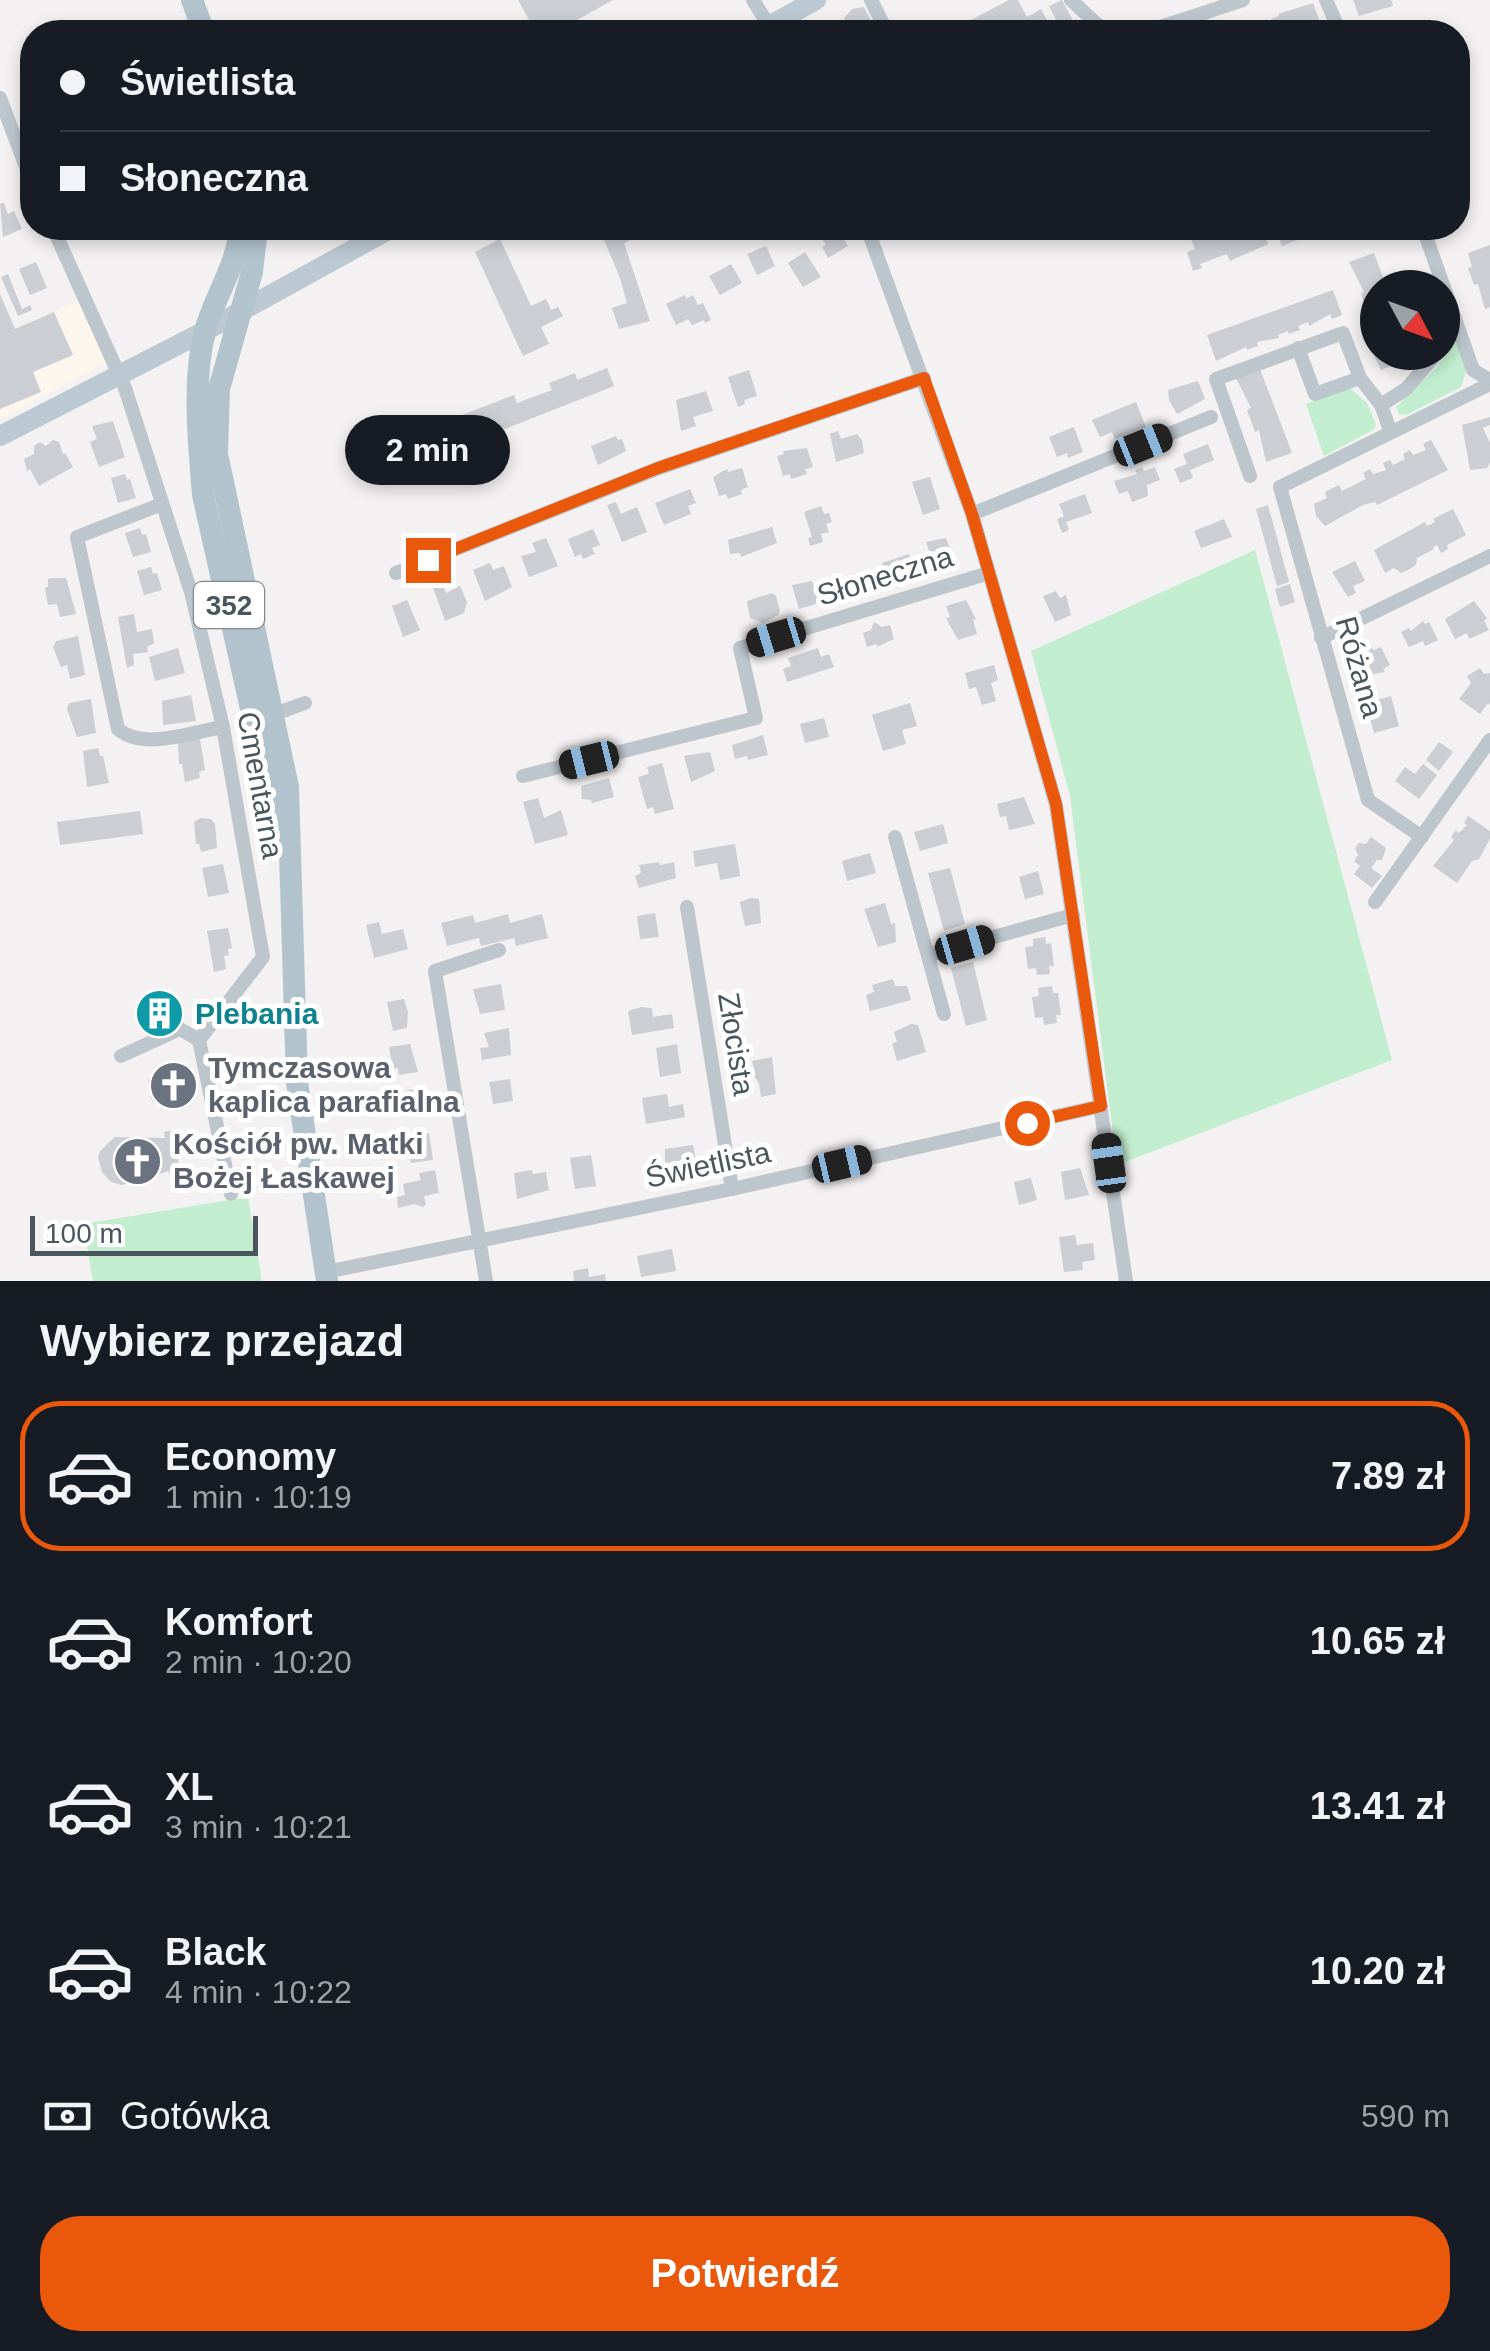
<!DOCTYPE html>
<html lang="pl">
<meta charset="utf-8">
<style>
body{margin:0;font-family:Arial,sans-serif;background:#242831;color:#f1f3f6;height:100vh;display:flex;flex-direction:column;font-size:38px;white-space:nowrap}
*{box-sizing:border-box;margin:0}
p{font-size:32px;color:#9ea1a6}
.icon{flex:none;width:55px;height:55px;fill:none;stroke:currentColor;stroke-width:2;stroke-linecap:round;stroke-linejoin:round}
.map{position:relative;height:1281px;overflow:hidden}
.sheet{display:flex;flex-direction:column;background:#171b24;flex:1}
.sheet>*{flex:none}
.hud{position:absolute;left:20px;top:20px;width:1450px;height:220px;border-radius:40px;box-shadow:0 5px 15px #0003;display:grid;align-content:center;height:220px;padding:0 40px;background:#171b24}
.needle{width:65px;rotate:131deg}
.fabs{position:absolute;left:1360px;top:270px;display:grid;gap:20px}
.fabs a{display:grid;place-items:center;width:100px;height:100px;border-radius:50%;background:#171b24;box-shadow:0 5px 15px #0003;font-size:50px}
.scale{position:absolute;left:30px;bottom:25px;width:228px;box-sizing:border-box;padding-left:10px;border:5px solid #49565e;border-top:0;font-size:28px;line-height:35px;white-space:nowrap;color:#49565e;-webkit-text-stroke:8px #fff;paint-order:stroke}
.end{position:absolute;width:45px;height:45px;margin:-22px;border:12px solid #ea580c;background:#fff;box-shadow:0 0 0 5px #fff}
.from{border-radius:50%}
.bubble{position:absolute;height:70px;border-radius:35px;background:#171b24;box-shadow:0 5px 15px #0003;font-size:32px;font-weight:700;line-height:70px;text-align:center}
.car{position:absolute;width:30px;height:60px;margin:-30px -15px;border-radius:12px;box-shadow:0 0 8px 2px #0007;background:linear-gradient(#222 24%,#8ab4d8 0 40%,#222 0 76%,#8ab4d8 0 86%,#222 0)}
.hud b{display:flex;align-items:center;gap:35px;height:95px;font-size:38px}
.hud b+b{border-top:2px solid #363941}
.hud i{width:25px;height:25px;background:#f1f3f6}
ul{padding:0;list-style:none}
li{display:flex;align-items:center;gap:30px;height:150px;margin:0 20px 15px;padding:0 20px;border:5px solid transparent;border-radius:40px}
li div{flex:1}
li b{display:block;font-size:38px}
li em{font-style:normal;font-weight:700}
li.current{border-color:#ea580c}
li>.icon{width:90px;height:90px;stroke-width:1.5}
h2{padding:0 40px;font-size:45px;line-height:120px}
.pay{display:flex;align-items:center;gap:25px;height:110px;padding:0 40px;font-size:38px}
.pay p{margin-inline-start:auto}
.cta{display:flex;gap:20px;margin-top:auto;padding:20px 40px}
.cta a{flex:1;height:115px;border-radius:40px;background:#ea580c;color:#fff;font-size:40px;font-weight:700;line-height:115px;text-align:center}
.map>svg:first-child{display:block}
.commercial{fill:#fcf6ec}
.green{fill:#c2eecf}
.building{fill:#cbced3}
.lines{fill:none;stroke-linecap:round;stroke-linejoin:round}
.street{stroke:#bdc6cd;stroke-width:14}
.secondary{stroke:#bdc9d2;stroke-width:20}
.primary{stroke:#b2c3ce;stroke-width:22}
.route{stroke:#ea580c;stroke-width:12}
.labels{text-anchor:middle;stroke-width:10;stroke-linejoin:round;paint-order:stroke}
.shield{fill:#fff;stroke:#80898e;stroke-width:2.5}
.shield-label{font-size:28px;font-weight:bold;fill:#49565e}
.street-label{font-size:30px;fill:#49565e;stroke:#fff}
.culture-label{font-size:30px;font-weight:bold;fill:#0d838f;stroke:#fff;text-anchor:start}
.worship-label{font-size:30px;font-weight:bold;fill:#5b616d;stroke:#fff;text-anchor:start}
</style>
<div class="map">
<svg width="1490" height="1281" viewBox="0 0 1490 1281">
<rect width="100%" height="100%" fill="#f3f1f1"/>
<polygon class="commercial" points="0,294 15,329 85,298 113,359 0,419"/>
<g class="green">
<polygon points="1455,338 1467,369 1461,387 1406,415 1399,414 1396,407 1437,367"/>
<polygon points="1350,388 1367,403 1376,425 1373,430 1324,456 1306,404"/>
<polygon points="1255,550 1392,1060 1117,1165 1070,796 1031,651"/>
<polygon points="248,1197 262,1281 93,1281 83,1224"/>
</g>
<g class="building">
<polygon points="518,0 613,0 577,20 584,32 536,32"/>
<polygon points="1018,0 1027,17 1041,9 1053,32 975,32 969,21 1009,0"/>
<polygon points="1062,0 1079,32 1062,32 1049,6"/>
<polygon points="1353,0 1391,0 1393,6 1359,16"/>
<polygon points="1313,3 1322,28 1311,32 1276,32 1271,19 1279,16 1278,14"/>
<polygon points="864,7 874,26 863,32 852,32 844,18 852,9"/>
<polygon points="4,203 8,214 14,211 22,229 3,237 0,204"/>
<polygon points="599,228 617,228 620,235 626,234 629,241 624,243 650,321 619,329 612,308 627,303 620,278"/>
<polygon points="838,228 849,228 852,232 843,237 848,246 828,258 822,247 826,245 821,237"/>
<polygon points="1211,228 1217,228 1219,233 1230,228 1262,228 1268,244 1230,261 1227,254 1200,264 1202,268 1193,271 1187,252 1195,249 1190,236"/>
<polygon points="1275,228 1304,228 1308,236 1282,246"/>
<polygon points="500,239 531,306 546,299 551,310 558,307 563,316 541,327 549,344 523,356 475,252"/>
<polygon points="1490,245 1490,307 1485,309 1478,284 1474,285 1468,268 1472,267 1468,253"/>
<polygon points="766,246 775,266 757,275 747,254"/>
<polygon points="805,252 821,277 803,287 788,263"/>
<polygon points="1374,253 1387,288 1378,288 1377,325 1373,314 1368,316 1361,293 1364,292 1349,262"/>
<polygon points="36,262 47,288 30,295 19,269"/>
<polygon points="731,264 742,283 720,295 709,276"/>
<polygon points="8,274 22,309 30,305 32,310 18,316 1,277"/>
<polygon points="1333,290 1342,315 1332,319 1330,314 1309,326 1308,322 1298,326 1300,330 1289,334 1288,331 1278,335 1279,338 1257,342 1258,346 1247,350 1246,347 1216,361 1207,335"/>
<polygon points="0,294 15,329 54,312 73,355 33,372 41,392 0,409"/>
<polygon points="685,295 686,299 693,295 698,305 703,303 711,320 705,323 704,320 692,325 688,319 676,325 666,304"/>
<polygon points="1378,334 1378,352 1400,352 1403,361 1381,370 1366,339"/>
<polygon points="607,368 614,386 472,442 462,415 514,395 517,403 552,390 549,383 575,373 577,380"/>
<polygon points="1260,369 1292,453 1266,462 1259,430 1255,432 1247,410 1251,408 1236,378"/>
<polygon points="749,370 757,396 744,400 745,404 738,407 728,377"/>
<polygon points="1198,381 1205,399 1177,414 1169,400 1168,390"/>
<polygon points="706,391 713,411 693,417 696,426 681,431 676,400"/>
<polygon points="1136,402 1146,427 1115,439 1112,432 1100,437 1092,420"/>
<polygon points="1490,417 1490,425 1483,428 1490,443 1490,463 1487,468 1470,470 1462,425"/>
<polygon points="113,421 125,457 99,467 90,442 97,439 92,426"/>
<polygon points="1074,427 1083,452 1068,458 1067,453 1057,457 1049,437"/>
<polygon points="838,431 841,439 857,434 862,440 864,453 836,462 830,434"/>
<polygon points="616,436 618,440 622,439 626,451 598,465 591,446"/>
<polygon points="53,440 59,442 63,454 65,453 73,467 39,486 30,469 27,471 24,459 34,454 34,446 40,442 46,446"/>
<polygon points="1431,440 1448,470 1377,505 1375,502 1363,505 1325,526 1316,516 1314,504 1327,498 1325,492 1339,485 1342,491 1366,479 1363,473 1370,469 1373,474 1383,471 1386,470 1383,463 1390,460 1393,465 1405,459 1403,454 1410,450 1413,455 1426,450 1423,444"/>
<polygon points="1208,444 1214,460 1190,470 1193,478 1180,483 1174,469 1187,464 1183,454"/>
<polygon points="807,448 813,467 805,469 807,474 791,479 790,474 783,476 777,456 784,454 783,451"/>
<polygon points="1142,467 1144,471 1155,467 1160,480 1147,485 1148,496 1132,502 1128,491 1119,494 1114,481 1137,474 1135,470"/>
<polygon points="742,468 748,487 741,490 742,494 728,499 726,494 719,496 713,477 727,469 728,472"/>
<polygon points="125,474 127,480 130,479 136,498 118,503 111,478"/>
<polygon points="930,477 940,509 923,515 912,482"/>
<polygon points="690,489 696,503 688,506 691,514 664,525 655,503"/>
<polygon points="1085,494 1092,513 1066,522 1069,530 1062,533 1057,519 1064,516 1059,504"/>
<polygon points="616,502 621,514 637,507 647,532 622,542 607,505"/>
<polygon points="1268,505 1289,582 1277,586 1256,509"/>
<polygon points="821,506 824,514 829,513 832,522 826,524 829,532 821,534 823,542 810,546 808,538 812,537 804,512"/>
<polygon points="1453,509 1466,535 1447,545 1448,549 1441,553 1437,545 1433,547 1434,549 1417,558 1416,565 1408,570 1401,573 1394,568 1385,573 1374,550 1425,522 1427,526 1435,522 1433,519"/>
<polygon points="1224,519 1232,537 1201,548 1194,531"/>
<polygon points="772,527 777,543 741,557 740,553 730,554 728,540"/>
<polygon points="140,528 142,535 146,534 151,552 133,557 125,533"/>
<polygon points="593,529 600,545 592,548 595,554 583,559 581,554 575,557 568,539"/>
<polygon points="546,538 558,566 529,577 521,556 536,552 532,543"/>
<polygon points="946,538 954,559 934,566 926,542"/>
<polygon points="909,554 915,571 888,580 882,563"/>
<polygon points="1355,561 1365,581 1353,586 1356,593 1348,597 1332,572"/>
<polygon points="490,563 493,570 504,566 512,587 485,601 473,570"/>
<polygon points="151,567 153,574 157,573 162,590 144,595 137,571"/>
<polygon points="52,578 66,578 76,614 60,617 57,604 48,605 45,588 48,587 48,579"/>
<polygon points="440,579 446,593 460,586 467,602 464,613 445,621 431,582"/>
<polygon points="812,581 819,603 799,609 792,585"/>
<polygon points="1290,584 1295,602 1280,607 1275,589"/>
<polygon points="1056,591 1060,598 1066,595 1071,615 1055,622 1043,596"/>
<polygon points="772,593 776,596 780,611 778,615 763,623 750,618 747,601"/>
<polygon points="407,600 420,630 403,637 392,606"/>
<polygon points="966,600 976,619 973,620 977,634 958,640 946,618 950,617 946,606"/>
<polygon points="1474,601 1487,618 1484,621 1489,630 1469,639 1467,633 1455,639 1445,619"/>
<polygon points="134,614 137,632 152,629 154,643 147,647 148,652 133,654 134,665 127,668 118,617"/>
<polygon points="1423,621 1425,624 1429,622 1438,640 1425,646 1423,641 1409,647 1401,632 1409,628 1411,631"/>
<polygon points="874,622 882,627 890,625 894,639 877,647 876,644 867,647 863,633 871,630"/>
<polygon points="78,636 85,675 70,679 67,665 61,667 53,647 56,641"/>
<polygon points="1381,647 1390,665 1383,669 1385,672 1369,675 1360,656 1370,647 1374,650"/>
<polygon points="178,648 185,673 155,681 149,657"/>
<polygon points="818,648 821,657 829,654 834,667 787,682 783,669 791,666 788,658"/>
<polygon points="994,665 998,680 991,683 996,701 982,705 976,687 969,689 965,673"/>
<polygon points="1480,668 1484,674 1490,673 1490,705 1488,703 1480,714 1459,699 1471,683 1467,676"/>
<polygon points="191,695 196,721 163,725 162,701"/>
<polygon points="1391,696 1399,726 1374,733 1366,703"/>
<polygon points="91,699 96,733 77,737 67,709 69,703"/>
<polygon points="910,703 917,726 902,730 906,744 883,751 872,715"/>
<polygon points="824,718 829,737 805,743 800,724"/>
<polygon points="763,735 768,755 748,760 747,756 735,759 732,745"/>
<polygon points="200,739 205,770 199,772 200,778 185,782 182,764 179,764 178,743"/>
<polygon points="1439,742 1453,752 1439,771 1426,760"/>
<polygon points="98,748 100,756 103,756 109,783 87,787 83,751"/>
<polygon points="710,752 715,771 691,782 684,756"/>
<polygon points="662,763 674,809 655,814 653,807 647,809 638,777 649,774 647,767"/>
<polygon points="1423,764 1437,775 1419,799 1395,781 1405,767 1415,774"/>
<polygon points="609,778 614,797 592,803 591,800 582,799 581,786"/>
<polygon points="1024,797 1035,824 1009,830 1006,816 1000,817 997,804"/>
<polygon points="538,798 544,818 561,810 568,835 535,844 523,802"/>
<polygon points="140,811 143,834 60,845 57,822"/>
<polygon points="1468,816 1490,831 1490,839 1479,859 1472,861 1457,883 1433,866 1454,840 1451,837 1456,830 1459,833 1467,825 1464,823"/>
<polygon points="201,818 211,819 215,824 217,848 201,852 199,844 196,844 194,822"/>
<polygon points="943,824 948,843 920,851 914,832"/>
<polygon points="1371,837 1386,848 1382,860 1377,860 1371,868 1382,876 1372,888 1354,874 1360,866 1354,861 1358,855 1355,848 1359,843 1366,844"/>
<polygon points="735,844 740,876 720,880 717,863 695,867 693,851"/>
<polygon points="870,853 876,873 847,881 842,861"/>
<polygon points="659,862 660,865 674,862 676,878 639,888 635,876 641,873 639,865"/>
<polygon points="223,864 229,893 208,897 202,868"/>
<polygon points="950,868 965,924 944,931 928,873"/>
<polygon points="1038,871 1044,894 1025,899 1019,877"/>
<polygon points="751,898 759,899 761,923 745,926 740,902"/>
<polygon points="885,903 891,924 895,923 896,942 878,947 864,909"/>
<polygon points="655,913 659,937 640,939 637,916"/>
<polygon points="508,914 510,923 542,914 548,938 516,946 514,938 481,946 479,938 447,946 441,923 473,915 475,923"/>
<polygon points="379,922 382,934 403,929 408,949 374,958 366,925"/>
<polygon points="228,928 232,948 228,949 229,955 224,956 226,969 214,972 207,931"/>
<polygon points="1045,937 1046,944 1051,943 1054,966 1049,966 1050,974 1037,975 1036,968 1028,969 1025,947 1033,946 1033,939"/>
<polygon points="973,962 987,1020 966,1026 951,968"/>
<polygon points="893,979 895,986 907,986 911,1000 870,1011 866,995 874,992 872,985"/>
<polygon points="501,984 505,1010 480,1014 473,989"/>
<polygon points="1052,986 1053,993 1058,993 1061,1015 1056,1015 1057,1023 1044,1025 1043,1017 1035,1018 1032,997 1039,996 1038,988"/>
<polygon points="161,999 175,1019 159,1030 146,1010"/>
<polygon points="404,999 408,1012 407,1028 393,1031 387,1002"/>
<polygon points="641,1007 652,1008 653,1017 672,1014 674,1028 632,1035 628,1011"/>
<polygon points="911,1024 918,1025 926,1052 897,1061 892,1043 897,1042 894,1032"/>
<polygon points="509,1028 511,1055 482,1060 480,1048 489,1047 484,1033"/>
<polygon points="410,1044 418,1072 399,1075 398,1068 393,1069 389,1047"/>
<polygon points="677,1044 681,1073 660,1077 656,1048"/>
<polygon points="772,1057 776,1094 761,1097 759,1084 755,1077 751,1078 750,1069 754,1068 752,1061"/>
<polygon points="187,1073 195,1074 197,1090 151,1099 148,1079"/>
<polygon points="510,1079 513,1101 493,1104 489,1082"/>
<polygon points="421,1088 423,1113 403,1117 401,1110 397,1111 393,1093"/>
<polygon points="667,1094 669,1107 683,1104 685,1117 646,1124 642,1098"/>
<polygon points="174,1130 180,1175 170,1176 169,1171 122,1185 111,1182 102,1172 98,1157 100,1151 115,1137 165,1138 164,1132"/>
<polygon points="429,1133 433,1160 411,1163 407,1140"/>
<polygon points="693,1145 696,1160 689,1162 687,1167 682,1168 678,1163 665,1166 665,1149"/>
<polygon points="591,1155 596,1186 575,1189 570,1158"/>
<polygon points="1080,1168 1089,1195 1065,1200 1061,1172"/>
<polygon points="435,1170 439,1193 424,1196 426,1204 423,1207 414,1204 398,1208 397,1197 405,1195 403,1184 421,1180 419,1173"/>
<polygon points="532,1170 533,1174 546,1172 549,1190 517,1199 514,1173"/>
<polygon points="1031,1178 1037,1200 1019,1205 1014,1182"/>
<polygon points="1075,1235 1077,1245 1093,1243 1095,1260 1082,1262 1083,1270 1064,1272 1059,1237"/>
<polygon points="672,1249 676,1271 641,1277 637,1256"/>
<polygon points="588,1268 589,1277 605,1274 606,1281 574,1281 573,1271"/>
</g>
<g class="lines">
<g class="street">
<polyline points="753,0 773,32"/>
<polyline points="871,0 887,32"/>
<polyline points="1071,0 1101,28 1119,32"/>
<polyline points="1326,0 1340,32"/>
<polyline points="1145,32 1243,0"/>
<polyline points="0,98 32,183"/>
<polyline points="53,228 125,388 191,592 223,727 263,957 199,1040 231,1194"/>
<polyline points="867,228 972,514 1056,805 1126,1281"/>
<polyline points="1423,228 1473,370 1490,380"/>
<polyline points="1442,344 1455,320"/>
<polyline points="1298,348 1315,394 1360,378"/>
<polyline points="1381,405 1406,389 1438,352"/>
<polyline points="1250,476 1216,379 1343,333 1360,378 1381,405 1390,430"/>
<path d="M162 504 77 537 118 729C143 751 192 732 223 727"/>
<polyline points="972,514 1211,417"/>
<polyline points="396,573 659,468 924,378"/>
<polyline points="1321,638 1490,556"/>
<polyline points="269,716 305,703"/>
<polyline points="523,776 756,718 740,648 989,573"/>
<polyline points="895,837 944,1014"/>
<polyline points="1422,837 1368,800 1280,487 1490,384"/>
<polyline points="1375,902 1490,740"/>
<polyline points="687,907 732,1189"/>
<polyline points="929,955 1073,915"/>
<polyline points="121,1056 180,1029 199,1040"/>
<polyline points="326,1272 732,1189 1101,1106"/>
<polyline points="486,1281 435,971 499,950"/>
</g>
<g class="secondary">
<polyline points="758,32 816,0"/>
<polyline points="0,436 205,331 392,228"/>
</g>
<g class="primary">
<polyline points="192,0 204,32"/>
<path d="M240 228C237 266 215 295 205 331 192 382 199 442 203 495L280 838"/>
<polyline points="257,228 252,272 219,389 217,454 288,787 297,1083 327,1281"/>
</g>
</g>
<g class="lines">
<polyline class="route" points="428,560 658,468 924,378 972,514 1056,804 1101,1106 1027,1123"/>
</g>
<defs>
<symbol id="building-disc" viewBox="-11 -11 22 22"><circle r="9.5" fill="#0f9aa8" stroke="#fff"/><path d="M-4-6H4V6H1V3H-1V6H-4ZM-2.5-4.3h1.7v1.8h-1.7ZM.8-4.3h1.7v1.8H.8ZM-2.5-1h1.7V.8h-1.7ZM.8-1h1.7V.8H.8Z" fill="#fff"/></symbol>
<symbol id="church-disc" viewBox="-11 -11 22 22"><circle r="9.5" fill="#6b7280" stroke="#fff"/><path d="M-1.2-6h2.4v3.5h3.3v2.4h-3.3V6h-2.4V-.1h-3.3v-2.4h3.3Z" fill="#fff"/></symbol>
</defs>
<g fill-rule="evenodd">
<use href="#building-disc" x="132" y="986" width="55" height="55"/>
<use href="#church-disc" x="146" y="1058" width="55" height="55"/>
<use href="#church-disc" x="110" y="1134" width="55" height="55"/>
</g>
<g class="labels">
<rect class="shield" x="194" y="582" width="70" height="46" rx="8"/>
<g class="shield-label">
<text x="229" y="615">352</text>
</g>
<g class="street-label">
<text transform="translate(885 576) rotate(-17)" y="10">Słoneczna</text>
<text transform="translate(1359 667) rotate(74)" y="10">Różana</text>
<text transform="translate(260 785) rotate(80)" y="10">Cmentarna</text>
<text transform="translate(736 1044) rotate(81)" y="10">Złocista</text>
<text transform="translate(708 1165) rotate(-12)" y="10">Świetlista</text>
</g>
<g class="culture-label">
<text x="195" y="1024">Plebania</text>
</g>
<g class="worship-label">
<text x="208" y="1078">Tymczasowa<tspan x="208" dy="34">kaplica parafialna</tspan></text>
<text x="173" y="1154">Kościół pw. Matki<tspan x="173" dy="34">Bożej Łaskawej</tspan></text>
</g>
</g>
</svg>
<div class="fabs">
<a><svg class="needle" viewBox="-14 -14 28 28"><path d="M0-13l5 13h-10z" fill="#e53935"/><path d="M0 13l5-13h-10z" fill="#9ea1a6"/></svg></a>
</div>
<div class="scale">100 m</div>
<i class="end from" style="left:1027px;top:1123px"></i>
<i class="end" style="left:428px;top:560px"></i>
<div class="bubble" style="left:345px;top:415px;width:165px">2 min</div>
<i class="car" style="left:1143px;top:445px;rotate:68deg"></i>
<i class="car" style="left:776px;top:637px;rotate:253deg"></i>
<i class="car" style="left:589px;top:760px;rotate:256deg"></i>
<i class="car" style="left:965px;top:945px;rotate:74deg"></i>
<i class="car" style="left:1109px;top:1163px;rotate:352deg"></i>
<i class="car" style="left:842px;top:1164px;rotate:77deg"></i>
<div class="hud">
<b><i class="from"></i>Świetlista</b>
<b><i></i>Słoneczna</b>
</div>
</div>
<section class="sheet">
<h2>Wybierz przejazd</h2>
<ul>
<li class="current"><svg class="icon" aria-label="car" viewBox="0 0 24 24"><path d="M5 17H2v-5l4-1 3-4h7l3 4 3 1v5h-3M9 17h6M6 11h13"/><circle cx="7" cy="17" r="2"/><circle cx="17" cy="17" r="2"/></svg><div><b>Economy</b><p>1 min · 10:19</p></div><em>7.89 zł</em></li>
<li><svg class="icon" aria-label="car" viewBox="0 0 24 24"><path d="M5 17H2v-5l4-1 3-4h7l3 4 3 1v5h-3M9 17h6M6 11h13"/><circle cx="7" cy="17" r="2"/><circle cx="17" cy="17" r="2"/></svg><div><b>Komfort</b><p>2 min · 10:20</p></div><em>10.65 zł</em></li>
<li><svg class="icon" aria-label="car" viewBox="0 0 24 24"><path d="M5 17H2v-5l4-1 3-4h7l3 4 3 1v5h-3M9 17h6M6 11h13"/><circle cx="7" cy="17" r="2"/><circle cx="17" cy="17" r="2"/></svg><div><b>XL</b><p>3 min · 10:21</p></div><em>13.41 zł</em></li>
<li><svg class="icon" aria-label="car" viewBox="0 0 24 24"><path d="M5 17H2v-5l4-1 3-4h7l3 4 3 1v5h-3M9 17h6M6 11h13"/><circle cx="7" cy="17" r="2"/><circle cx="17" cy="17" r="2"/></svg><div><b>Black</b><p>4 min · 10:22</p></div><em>10.20 zł</em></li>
</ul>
<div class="pay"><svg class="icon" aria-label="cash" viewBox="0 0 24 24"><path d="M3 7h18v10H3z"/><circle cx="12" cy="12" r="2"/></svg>Gotówka<p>590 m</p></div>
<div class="cta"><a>Potwierdź</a></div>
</section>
